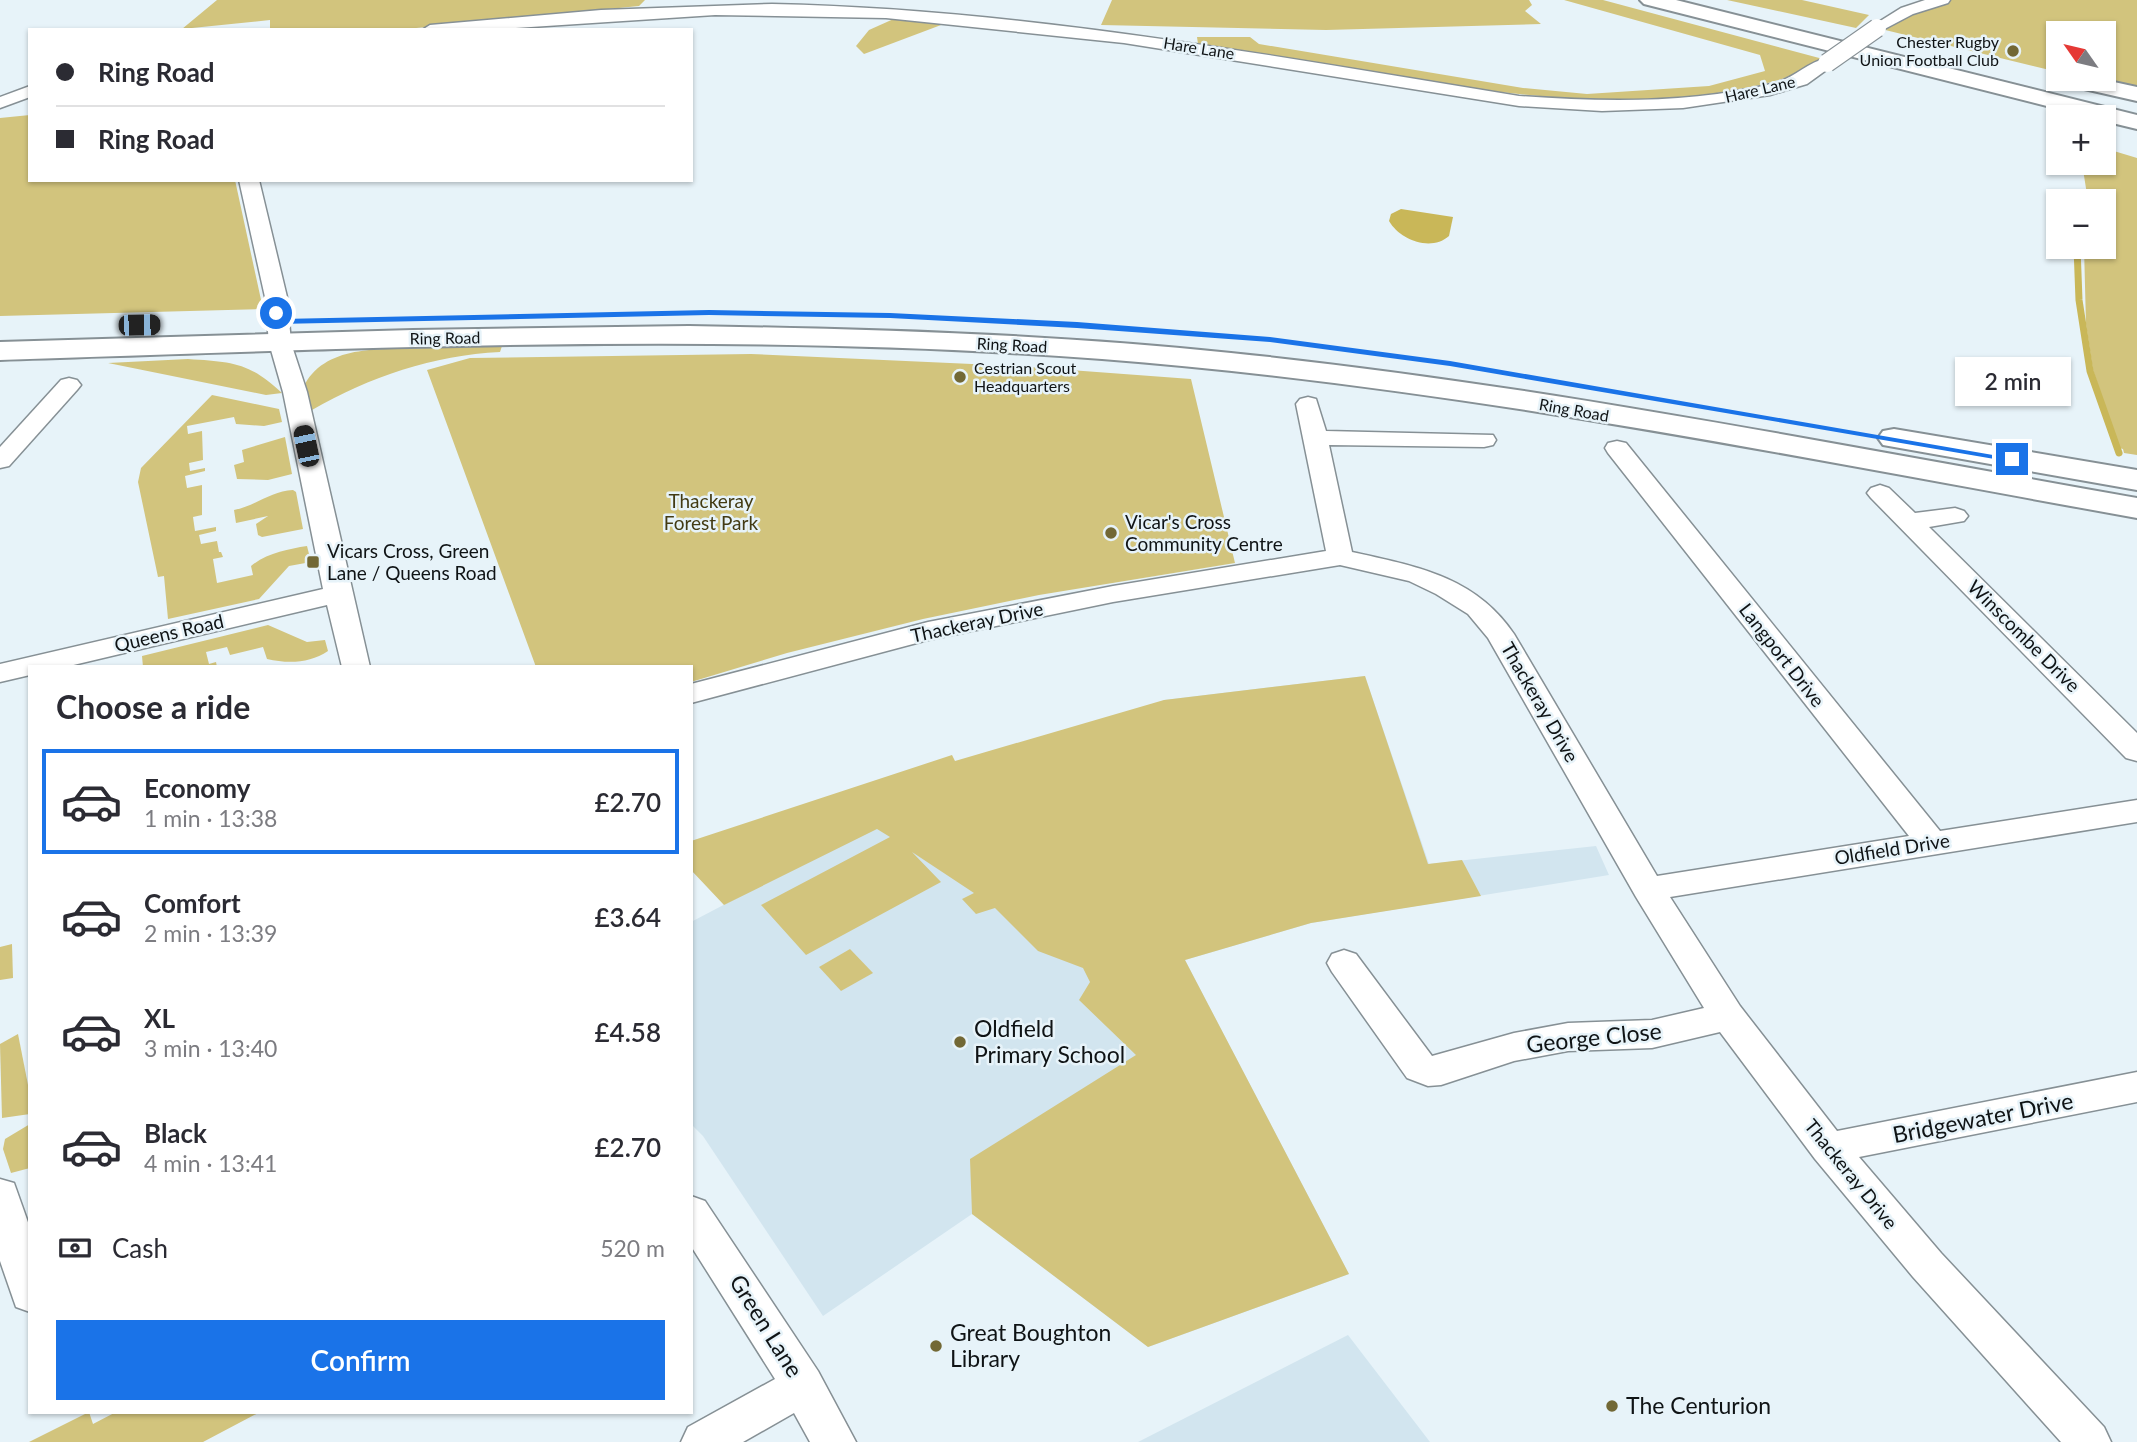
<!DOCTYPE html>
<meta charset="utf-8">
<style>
body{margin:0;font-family:Lato,sans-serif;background:#f7f7f7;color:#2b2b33;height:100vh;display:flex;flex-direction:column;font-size:26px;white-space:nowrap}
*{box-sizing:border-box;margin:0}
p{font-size:23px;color:#7c7c81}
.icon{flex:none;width:38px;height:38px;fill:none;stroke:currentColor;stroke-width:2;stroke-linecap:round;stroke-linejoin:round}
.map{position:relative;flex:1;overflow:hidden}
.drawer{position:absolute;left:28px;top:665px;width:665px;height:749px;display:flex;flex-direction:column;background:#fff;border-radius:0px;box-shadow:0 2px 5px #0004}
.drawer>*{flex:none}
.hud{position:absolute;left:28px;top:28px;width:665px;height:154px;border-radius:0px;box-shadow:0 2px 5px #0004;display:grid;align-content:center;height:154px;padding:0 28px;background:#fff}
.needle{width:46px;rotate:304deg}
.fabs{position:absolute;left:2046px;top:21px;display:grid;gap:14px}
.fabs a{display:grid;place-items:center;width:70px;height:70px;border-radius:0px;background:#fff;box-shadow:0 2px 5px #0004;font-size:35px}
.end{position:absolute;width:32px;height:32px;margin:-16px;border:9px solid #1a73e8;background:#fff;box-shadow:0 0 0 4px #fff}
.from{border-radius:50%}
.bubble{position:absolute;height:49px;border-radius:0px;background:#fff;box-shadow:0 2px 5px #0004;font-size:23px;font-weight:600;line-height:49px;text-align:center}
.car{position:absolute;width:21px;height:42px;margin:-21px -10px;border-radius:9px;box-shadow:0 0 5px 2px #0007;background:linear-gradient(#222 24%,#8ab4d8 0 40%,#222 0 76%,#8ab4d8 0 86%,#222 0)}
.hud b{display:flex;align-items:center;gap:24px;height:66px;font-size:26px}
.hud b+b{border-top:2px solid #e1e1e2}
.hud i{width:18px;height:18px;background:#2b2b33}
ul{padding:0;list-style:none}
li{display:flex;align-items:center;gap:21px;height:105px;margin:0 14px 10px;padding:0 14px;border:4px solid transparent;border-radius:0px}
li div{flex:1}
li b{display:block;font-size:26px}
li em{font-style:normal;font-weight:600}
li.active{border-color:#1a73e8}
li>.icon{width:63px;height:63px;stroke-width:1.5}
h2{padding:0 28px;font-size:32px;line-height:84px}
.pay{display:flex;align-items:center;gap:18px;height:77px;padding:0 28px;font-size:26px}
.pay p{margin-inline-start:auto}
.action{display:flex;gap:14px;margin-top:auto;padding:14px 28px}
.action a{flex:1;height:80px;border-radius:0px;background:#1a73e8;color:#fff;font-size:28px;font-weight:600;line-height:80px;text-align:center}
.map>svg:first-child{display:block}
.built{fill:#d2e5ef}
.green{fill:#d2c47d}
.water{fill:#c9b758}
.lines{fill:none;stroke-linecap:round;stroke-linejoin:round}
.stream{stroke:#c9b758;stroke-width:7}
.minor-casing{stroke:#869095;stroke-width:3}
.highway-casing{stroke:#869095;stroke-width:4}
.minor{fill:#fff;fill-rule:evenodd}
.highway{fill:#fff;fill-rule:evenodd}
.minor-bridge-casing{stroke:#869095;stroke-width:20;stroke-linecap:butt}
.minor-bridge{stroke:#fff;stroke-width:18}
.route{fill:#1a73e8}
.poi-dot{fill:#726835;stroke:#e7f3f9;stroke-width:2.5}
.labels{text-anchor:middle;stroke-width:5;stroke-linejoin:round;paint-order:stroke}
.far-poi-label{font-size:16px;fill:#0f1315;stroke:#e7f3f9;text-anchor:end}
.far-street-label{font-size:16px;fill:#0f1315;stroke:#e7f3f9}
.park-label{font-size:19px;fill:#433b13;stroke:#e7f3f9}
.poi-label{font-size:19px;fill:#0f1315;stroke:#e7f3f9;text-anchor:start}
.street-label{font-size:19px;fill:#0f1315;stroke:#e7f3f9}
.near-poi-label{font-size:23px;fill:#0f1315;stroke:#e7f3f9;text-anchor:start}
.near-street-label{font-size:23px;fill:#0f1315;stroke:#e7f3f9}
</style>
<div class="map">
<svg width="2137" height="1442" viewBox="0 0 2137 1442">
<rect width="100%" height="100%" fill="#e7f3f9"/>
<g class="built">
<polygon points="1365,676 1429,864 1596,846 1609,875 1311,923 1185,960 1349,1274 1148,1347 972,1214 823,1316 703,1136 691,1124 691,922 868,829 1164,700"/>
<polygon points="1348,1335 1430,1442 1138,1442"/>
</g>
<g class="green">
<polygon points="217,0 645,0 639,6 396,30 270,30 270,20 182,29"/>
<polygon points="1112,0 1529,0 1532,5 1525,11 1541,24 1326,30 1101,25"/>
<path d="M1564 0H1603L1823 59C1794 79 1763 85 1729 91 1626 109 1525 97 1423 81 1348 70 1273 57 1198 44L1197 37H1250L1259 44 1523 88 1587 94 1709 86 1765 71 1760 55Z"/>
<polygon points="1727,0 1802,0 1869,15 1856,28"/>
<polygon points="1942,0 2137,0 2137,89 2089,79 2104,79 2104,33 2058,33 2058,72 1877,28"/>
<polygon points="898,17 949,22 864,54 856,46 869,30"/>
<polygon points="30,115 30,180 235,180 263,309 0,316 0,118"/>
<polygon points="2104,148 2137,158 2137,455 2124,453 2123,449 2119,448 2093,370 2086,324 2084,247 2104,247 2104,201 2088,201 2082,163 2104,163"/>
<path d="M502 346 500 352C434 355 369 377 312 410L305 384C328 343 385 350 425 348 451 348 476 347 502 346Z"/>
<polygon points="751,354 1016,366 1191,379 1235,563 1039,595 923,619 787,653 691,682 691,667 536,667 427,370 470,358"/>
<path d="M188 359C232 362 249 362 282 393L266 395 108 363Z"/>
<path d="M212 395 279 409 282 422 264 426 236 424 234 417 187 426 188 434 202 431 203 460 189 463 190 471 205 468V471L185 476 187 488 202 485V515L193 517 195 531 216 527V531L199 535 201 544 217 541 219 552H221L223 557 213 559 217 583 253 575 251 566C267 553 288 549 307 546L311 562 289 566 259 599 168 619 164 576 158 577 138 482 141 468Z"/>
<polygon points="285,437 292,474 268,480 237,479 234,465 244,462 242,450"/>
<path d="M293 490 296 492 303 529 262 537 258 535 256 524 268 516 236 523 234 510C255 506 271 491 293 490Z"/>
<path d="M268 625 307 642 325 640 328 651C310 663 289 664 267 659L263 647 230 655 227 647 206 652 209 664 216 662 217 667H143L142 656Z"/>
<polygon points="1365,676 1428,864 1462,860 1481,896 1311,923 1185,960 1349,1274 1148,1347 972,1214 970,1159 1136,1055 1079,1000 1090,982 1083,968 1038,951 995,908 976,914 962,899 974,893 912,852 941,882 806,955 761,905 890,837 877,829 724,905 691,870 691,841 952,755 955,761 1164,700"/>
<polygon points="12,944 13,978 0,980 0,947"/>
<polygon points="850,949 873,973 841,991 819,967"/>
<polygon points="18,1034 30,1095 30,1114 2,1118 0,1044"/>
<polygon points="30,1124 30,1168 11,1173 3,1149 5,1139"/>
<polygon points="89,1412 93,1424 116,1412 260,1412 203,1442 29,1442"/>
</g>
<path class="water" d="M1401 209 1453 217 1449 236C1431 252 1400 240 1389 221L1391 214Z"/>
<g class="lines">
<polyline class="stream" points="2077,247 2079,300 2090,371 2119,453"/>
<defs>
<g id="minor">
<polygon points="1925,0 1950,0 1948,3 1913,14 1877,33 1869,28 1901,8"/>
<path d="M772 4C1024 9 1271 56 1519 96 1603 102 1692 104 1775 83 1794 78 1808 62 1827 58L1836 63 1807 84 1770 95 1683 108 1602 111 1519 106 1124 43 886 18 715 15 484 30H422L430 25 601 10Z"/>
<polygon points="30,86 30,97 0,108 0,97"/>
<polygon points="239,180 259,180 287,297 291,343 307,392 370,667 342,667 327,605 65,667 30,667 30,675 0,682 0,664 323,589 283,392 269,343 265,297"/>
<polygon points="69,378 77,380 81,385 77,390 9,466 0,468 0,447 61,380"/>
<path d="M1308 397 1316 399 1326 431 1493 435 1496 440 1493 445 1484 447 1329 445 1352 552C1415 566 1475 576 1514 634L1657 876 1909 836 1608 453 1605 448 1608 443 1617 441 1626 443 1940 831 2137 800V822L1670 897 1740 1006 1837 1131 2137 1072V1102L1859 1157 1941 1253 2104 1427 2111 1442H2061L1913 1277 1815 1159 1720 1032 1652 1048 1568 1051 1514 1061 1441 1085 1428 1086 1407 1078 1332 972 1327 963 1332 954 1344 950 1356 954 1432 1056 1514 1033 1568 1023 1652 1020 1704 1008 1636 897 1488 638 1468 614 1436 594 1409 581 1340 565 1113 602 928 640 691 703V684L928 622 1113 586 1326 551 1296 404 1300 399Z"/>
<polygon points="1880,485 1889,488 1915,513 1955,508 1964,511 1968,516 1964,521 1929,527 2137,733 2137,761 2126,758 1871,498 1867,493 1871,488"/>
<polygon points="0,1179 14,1183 30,1228 30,1312 16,1307 0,1261"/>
<polygon points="691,1196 705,1201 818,1371 856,1442 810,1442 794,1413 743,1442 681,1442 688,1427 775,1379 691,1246"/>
</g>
<g id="highway">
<polygon points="1640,0 1676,0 2137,115 2137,129 2104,121 2104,117 2090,117 1644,4"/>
<polygon points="2069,79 2100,79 2137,87 2137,101 2071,86"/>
<path d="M689 326C870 329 1051 334 1231 353 1535 384 1836 445 2137 498V518C1793 456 1450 386 1102 359 735 331 367 348 0 360V342L413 330Z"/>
<polygon points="1894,429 2137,470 2137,490 1883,445 1878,438 1883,431"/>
</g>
</defs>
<use href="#minor" class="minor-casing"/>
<use href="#highway" class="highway-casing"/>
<use href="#minor" class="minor"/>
<use href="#highway" class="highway"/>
<defs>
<polyline id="minor-bridge" points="1827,63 1877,28"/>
</defs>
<use href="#minor-bridge" class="minor-bridge-casing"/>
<use href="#minor-bridge" class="minor-bridge"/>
</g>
<polygon class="route" points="709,310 890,313 1077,322 1270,337 1450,361 2016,459 2012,462 1450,366 1270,342 1077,328 890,318 709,315 277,324 273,322 272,313 279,312 281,319"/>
<g class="poi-dot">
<circle cx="2013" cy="51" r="7"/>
<circle cx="960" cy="377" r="7"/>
<circle cx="1111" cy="533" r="7"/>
<rect x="306" y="555" width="14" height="14" rx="3.5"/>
<circle cx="960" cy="1042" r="7"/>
<circle cx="936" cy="1346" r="7"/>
<circle cx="1612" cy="1406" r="7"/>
</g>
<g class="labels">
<g class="far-poi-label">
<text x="1999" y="48">Chester Rugby<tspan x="1999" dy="18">Union Football Club</tspan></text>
<text x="974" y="374" text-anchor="start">Cestrian Scout<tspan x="974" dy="18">Headquarters</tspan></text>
</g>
<g class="far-street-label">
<text transform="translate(1199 48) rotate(9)" y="6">Hare Lane</text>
<text transform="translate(1760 89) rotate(-13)" y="6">Hare Lane</text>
<text transform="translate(445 338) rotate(-1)" y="6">Ring Road</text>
<text transform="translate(1012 345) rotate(3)" y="6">Ring Road</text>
<text transform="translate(1574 410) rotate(10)" y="6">Ring Road</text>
</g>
<g class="park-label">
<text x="711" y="508">Thackeray<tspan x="711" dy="22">Forest Park</tspan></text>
</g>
<g class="poi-label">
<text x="1125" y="529">Vicar's Cross<tspan x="1125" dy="22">Community Centre</tspan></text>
<text x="327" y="558">Vicars Cross, Green<tspan x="327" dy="22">Lane / Queens Road</tspan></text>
</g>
<g class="street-label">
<text transform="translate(977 622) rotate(-12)" y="7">Thackeray Drive</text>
<text transform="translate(169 633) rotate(-13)" y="7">Queens Road</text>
<text transform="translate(2024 636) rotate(45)" y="7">Winscombe Drive</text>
<text transform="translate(1782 655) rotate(52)" y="7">Langport Drive</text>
<text transform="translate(1540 702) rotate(60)" y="7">Thackeray Drive</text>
<text transform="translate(1892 849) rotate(-9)" y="7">Oldfield Drive</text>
<text transform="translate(1851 1174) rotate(51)" y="7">Thackeray Drive</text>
</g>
<g class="near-poi-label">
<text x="974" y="1037">Oldfield<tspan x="974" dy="26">Primary School</tspan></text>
<text x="950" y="1341">Great Boughton<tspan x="950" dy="26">Library</tspan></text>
<text x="1626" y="1414">The Centurion</text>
</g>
<g class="near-street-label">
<text transform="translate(1594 1038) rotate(-6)" y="8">George Close</text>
<text transform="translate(1983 1118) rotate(-11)" y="8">Bridgewater Drive</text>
<text transform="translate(766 1326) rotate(58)" y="8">Green Lane</text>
</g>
</g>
</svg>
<div class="fabs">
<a><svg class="needle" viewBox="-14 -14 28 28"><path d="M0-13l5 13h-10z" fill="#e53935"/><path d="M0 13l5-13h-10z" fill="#7c7c81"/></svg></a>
<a>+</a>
<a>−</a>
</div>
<i class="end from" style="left:276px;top:313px"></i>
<i class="end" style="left:2012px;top:459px"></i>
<div class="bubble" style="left:1955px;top:357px;width:116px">2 min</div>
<i class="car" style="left:139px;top:325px;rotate:89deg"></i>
<i class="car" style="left:306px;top:446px;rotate:348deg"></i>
<div class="hud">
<b><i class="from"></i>Ring Road</b>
<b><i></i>Ring Road</b>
</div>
<section class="drawer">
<h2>Choose a ride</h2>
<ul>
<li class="active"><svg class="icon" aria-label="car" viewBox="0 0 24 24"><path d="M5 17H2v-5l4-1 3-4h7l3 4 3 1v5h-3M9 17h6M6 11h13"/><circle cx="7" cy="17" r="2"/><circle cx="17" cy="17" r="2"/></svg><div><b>Economy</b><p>1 min · 13:38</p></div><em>£2.70</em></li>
<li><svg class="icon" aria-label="car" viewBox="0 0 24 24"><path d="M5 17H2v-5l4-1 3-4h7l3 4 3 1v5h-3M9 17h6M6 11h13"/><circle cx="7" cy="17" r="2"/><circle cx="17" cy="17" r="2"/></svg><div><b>Comfort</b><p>2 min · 13:39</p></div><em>£3.64</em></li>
<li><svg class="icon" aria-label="car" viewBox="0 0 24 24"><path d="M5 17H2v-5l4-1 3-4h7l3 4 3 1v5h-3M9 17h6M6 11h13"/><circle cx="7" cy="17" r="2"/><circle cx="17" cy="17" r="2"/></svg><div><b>XL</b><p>3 min · 13:40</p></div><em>£4.58</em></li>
<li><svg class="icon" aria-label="car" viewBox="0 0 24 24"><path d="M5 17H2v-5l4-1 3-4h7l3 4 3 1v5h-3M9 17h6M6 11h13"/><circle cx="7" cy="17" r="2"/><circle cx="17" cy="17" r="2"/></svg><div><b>Black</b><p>4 min · 13:41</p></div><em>£2.70</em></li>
</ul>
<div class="pay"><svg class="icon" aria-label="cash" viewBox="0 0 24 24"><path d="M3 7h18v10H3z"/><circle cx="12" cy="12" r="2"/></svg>Cash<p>520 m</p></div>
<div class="action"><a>Confirm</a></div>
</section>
</div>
